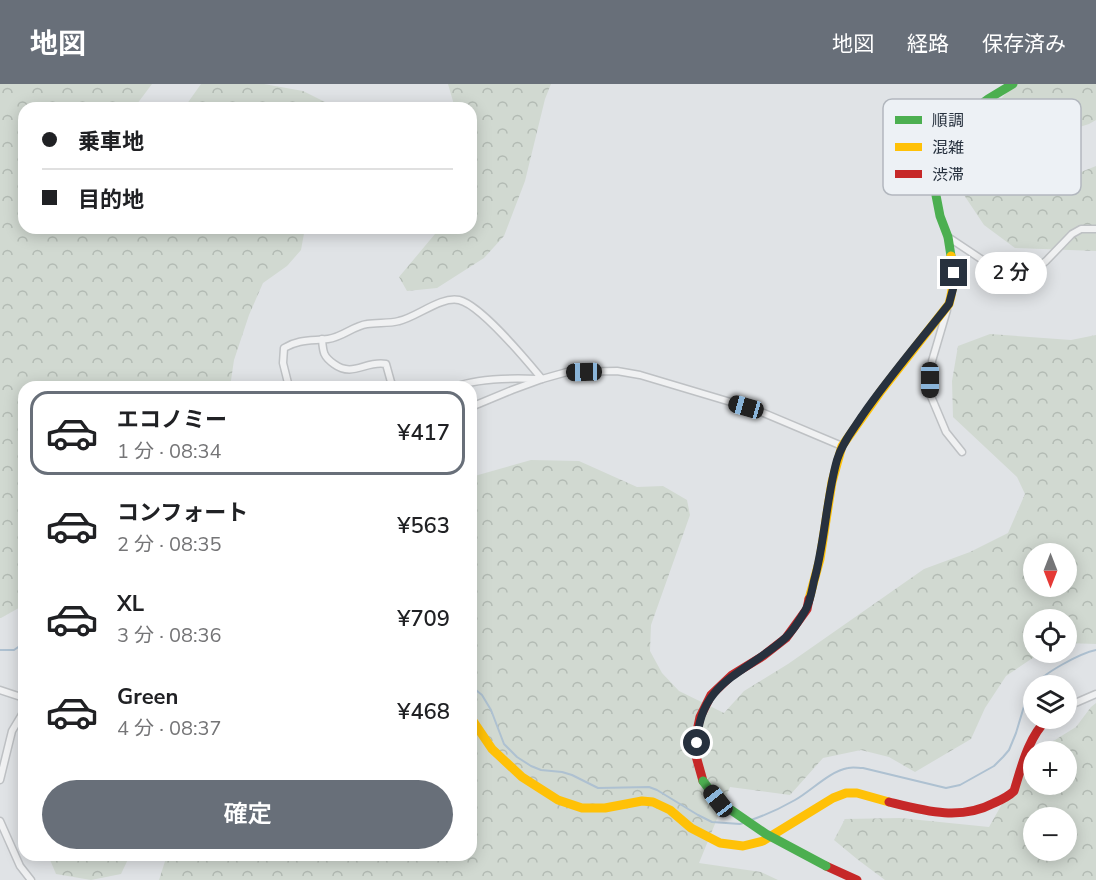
<!DOCTYPE html>
<html lang="ja">
<meta charset="utf-8">
<style>
body{margin:0;font-family:"Nunito Sans","Noto Sans JP",sans-serif;background:#f2f2f2;color:#202124;height:100vh;display:flex;flex-direction:column;font-size:22px;white-space:nowrap}
*{box-sizing:border-box;margin:0}
p{font-size:20px;color:#757577}
.icon{flex:none;width:33px;height:33px;fill:none;stroke:currentColor;stroke-width:2;stroke-linecap:round;stroke-linejoin:round}
.map{position:relative;flex:1;overflow:hidden}
.panel{position:absolute;left:18px;top:297px;width:459px;height:480px;display:flex;flex-direction:column;background:#fff;border-radius:18px;box-shadow:0 3px 15px #0003}
.panel>*{flex:none}
.guide{position:absolute;left:18px;top:18px;width:459px;height:132px;border-radius:18px;box-shadow:0 3px 15px #0003;display:grid;align-content:center;height:132px;padding:0 24px;background:#fff}
.needle{width:39px;rotate:180deg}
.tools{position:absolute;left:1023px;top:459px;display:grid;gap:12px}
.tools a{display:grid;place-items:center;width:54px;height:54px;border-radius:50%;background:#fff;box-shadow:0 3px 15px #0003;font-size:30px}
.end{position:absolute;width:27px;height:27px;margin:-14px;border:8px solid #27313e;background:#fff;box-shadow:0 0 0 3px #fff}
.from{border-radius:50%}
.bubble{position:absolute;height:42px;border-radius:21px;background:#fff;box-shadow:0 3px 15px #0003;font-size:20px;font-weight:600;line-height:42px;text-align:center}
.car{position:absolute;width:18px;height:36px;margin:-18px -9px;border-radius:8px;box-shadow:0 0 4px 2px #0007;background:linear-gradient(#222 24%,#8ab4d8 0 40%,#222 0 76%,#8ab4d8 0 86%,#222 0)}
.guide b{display:flex;align-items:center;gap:21px;height:57px;font-size:22px}
.guide b+b{border-top:2px solid #e0e0e0}
.guide i{width:15px;height:15px;background:#202124}
ul{padding:10px 0 0;list-style:none}
li{display:flex;align-items:center;gap:18px;height:84px;margin:0 12px 9px;padding:0 12px;border:3px solid transparent;border-radius:18px}
li div{flex:1}
li b{display:block;font-size:22px}
li em{font-style:normal;font-weight:600}
li.active{border-color:#686f79}
li>.icon{width:54px;height:54px;stroke-width:1.5}
.cta{display:flex;gap:12px;margin-top:auto;padding:12px 24px}
.cta a{flex:1;height:69px;border-radius:36px;background:#686f79;color:#fff;font-size:24px;font-weight:600;line-height:69px;text-align:center}
header{display:flex;align-items:center;gap:36px;box-sizing:border-box;height:84px;padding:0 30px;background:#686f79;color:#fff}
header strong{font-size:28px}
nav{display:flex;gap:33px;margin-inline-start:auto;font-size:21px}
.map>svg:first-child{display:block}
.forest{fill:url(#forest-crowns);fill-rule:evenodd}
.lines{fill:none;stroke-linecap:round;stroke-linejoin:round}
.stream{stroke:#aec1d1;stroke-width:2}
.street-casing{stroke:#bec1c4;stroke-width:9}
.street{stroke:#f0f1f2;stroke-width:6}
.fast{stroke:#4caf50;stroke-width:9}
.slow{stroke:#ffc107;stroke-width:9}
.jam{stroke:#c62828;stroke-width:9}
.fast-bridge{stroke:#4caf50;stroke-width:9}
.route{stroke:#27313e;stroke-width:8}
.key{fill:#edf1f5;stroke:#b2b7be;stroke-width:1.5}
.key-label{font-size:16px;fill:#27313e}
</style>
<header>
<strong>地図</strong>
<nav><a>地図</a><a>経路</a><a>保存済み</a></nav>
</header>
<div class="map">
<svg width="1096" height="796" viewBox="0 0 1096 796">
<defs>
<pattern id="forest-crowns" width="20" height="18" patternUnits="userSpaceOnUse" patternTransform="scale(1.5)"><rect width="20" height="18" fill="#d1d9d1"/><path d="M2 6a3 3 0 1 1 6 0M12 15a3 3 0 1 1 6 0" fill="none" stroke="#b3bbb4"/></pattern>
</defs>
<rect width="100%" height="100%" fill="#e0e3e6"/>
<g class="forest">
<polygon points="0,0 152,0 134,24 24,24 24,144 305,144 301,166 287,182 263,199 249,231 234,276 230,303 24,303 24,521 1,534 0,534"/>
<polygon points="201,0 264,0 303,7 337,24 184,24"/>
<polygon points="448,0 551,0 545,15 525,97 504,152 484,174 437,204 407,207 399,193 440,144 471,144 471,24 455,24"/>
<polygon points="1013,0 1096,0 1096,36 1089,40 1045,54 1021,77 1015,99 1036,106 1096,82 1096,167 1015,164 984,141 964,111 959,76 962,64"/>
<path d="M990 250 1071 256 1096 251V560L1067 559 1066 536H1034V568L1040 569 1006 592 985 624 971 655 915 688 889 673 861 666 823 674 790 711 730 703 699 779 761 788 778 796H159L167 771H471V393L531 376 579 377 637 403 663 402 687 416 690 431 651 541 650 567 662 589 679 607 724 629 744 607 788 580 924 485 970 468 1008 449 1025 410 1017 393 953 333 952 297 958 262ZM1034 470H1066V502H1034Z"/>
<path d="M1096 619V796H885L857 775 834 756 845 735 900 734 989 743 1029 672 1033 670 1034 700H1066V668L1037 667 1076 643 1091 623ZM1034 734H1066V766H1034Z"/>
<polygon points="48,771 130,771 121,790 91,796 56,790"/>
</g>
<g class="lines">
<g class="stream">
<polyline points="0,566 14,566 24,559"/>
<polyline points="471,602 482,611 491,626 504,660 517,673 531,682 541,686 562,688 572,691 598,704 649,703 657,706 698,731 712,738 740,740 743,739"/>
<path d="M1034 602C1043 589 1081 569 1096 566"/>
<path d="M751 736C766 731 781 724 795 716 811 707 830 687 848 684 853 683 858 684 863 684L946 704 960 701 994 682 1003 673 1009 666 1016 649 1028 609 1034 602"/>
</g>
<defs>
<g id="street">
<polyline points="948,153 999,187 1033,187 1046,177 1072,150 1081,145 1096,145"/>
<polyline points="947,226 932,277 930,310 946,348 962,368"/>
<path d="M322 255C323 268 323 272 334 280 353 294 366 276 386 280L391 298 394 303"/>
<path d="M289 303 283 279 284 264C299 255 311 257 328 255 343 253 353 242 367 240 377 238 388 240 399 237 417 233 441 212 459 216 481 221 527 277 542 295"/>
<path d="M455 303C478 294 512 294 537 295"/>
<polyline points="471,323 512,306 542,295 567,288 617,287 640,291 754,325 842,362"/>
<polyline points="0,606 24,614"/>
<polyline points="1066,623 1096,610"/>
<polyline points="0,696 12,647 24,627"/>
<polyline points="0,737 20,782 31,796"/>
</g>
</defs>
<use href="#street" class="street-casing"/>
<use href="#street" class="street"/>
<polyline class="fast" points="951,172 948,153 940,132 934,101 934,71 950,43 988,15 1013,0"/>
<g class="slow">
<path d="M809 515 820 475 832 398 842 362 881 307 949 220C954 203 954 189 951 172"/>
<polyline points="471,634 492,665 522,693 558,716 582,724 605,724 642,717 653,718 670,726 691,744 720,759 743,762 763,757 833,714 846,709 857,709 889,718"/>
</g>
<g class="jam">
<polyline points="703,697 696,672 697,647 700,633 711,611 732,591 763,572 786,554 807,525 809,515"/>
<path d="M889 718C925 727 960 737 994 719 1001 716 1008 713 1014 707 1022 681 1028 654 1048 634"/>
<polyline points="826,782 857,796"/>
</g>
<polyline class="fast-bridge" points="703,697 718,717 766,750 826,782"/>
</g>
<g class="lines">
<path class="route" d="M697 659C699 598 744 590 783 556 792 549 799 537 805 527 810 519 812 506 814 497 825 457 826 415 837 376 842 359 853 346 862 332 889 293 920 257 949 220L953 205 954 189"/>
</g>
<rect x="883" y="15" width="198" height="96" rx="9" class="key"/>
<rect x="895" y="32" width="27" height="8" fill="#4caf50"/>
<rect x="895" y="59" width="27" height="8" fill="#ffc107"/>
<rect x="895" y="86" width="27" height="8" fill="#c62828"/>
<g class="key-label">
<text x="932" y="42">順調</text>
<text x="932" y="69">混雑</text>
<text x="932" y="96">渋滞</text>
</g>
</svg>
<div class="tools">
<a><svg class="needle" viewBox="-14 -14 28 28"><path d="M0-13l5 13h-10z" fill="#e53935"/><path d="M0 13l5-13h-10z" fill="#757577"/></svg></a>
<a><svg class="icon" aria-label="locate" viewBox="0 0 24 24"><circle cx="12" cy="12" r="6"/><path d="M12 2v4M12 18v4M2 12h4M18 12h4"/></svg></a>
<a><svg class="icon" aria-label="layers" viewBox="0 0 24 24"><path d="M12 4l9 5-9 5-9-5zM3 14l9 5 9-5"/></svg></a>
<a>+</a>
<a>−</a>
</div>
<i class="end from" style="left:697px;top:659px"></i>
<i class="end" style="left:954px;top:189px"></i>
<div class="bubble" style="left:975px;top:168px;width:72px">2 分</div>
<i class="car" style="left:584px;top:288px;rotate:269deg"></i>
<i class="car" style="left:930px;top:296px;rotate:180deg"></i>
<i class="car" style="left:746px;top:323px;rotate:286deg"></i>
<i class="car" style="left:718px;top:717px;rotate:322deg"></i>
<div class="guide">
<b><i class="from"></i>乗車地</b>
<b><i></i>目的地</b>
</div>
<section class="panel">
<ul>
<li class="active"><svg class="icon" aria-label="car" viewBox="0 0 24 24"><path d="M5 17H2v-5l4-1 3-4h7l3 4 3 1v5h-3M9 17h6M6 11h13"/><circle cx="7" cy="17" r="2"/><circle cx="17" cy="17" r="2"/></svg><div><b>エコノミー</b><p>1 分 · 08:34</p></div><em>¥417</em></li>
<li><svg class="icon" aria-label="car" viewBox="0 0 24 24"><path d="M5 17H2v-5l4-1 3-4h7l3 4 3 1v5h-3M9 17h6M6 11h13"/><circle cx="7" cy="17" r="2"/><circle cx="17" cy="17" r="2"/></svg><div><b>コンフォート</b><p>2 分 · 08:35</p></div><em>¥563</em></li>
<li><svg class="icon" aria-label="car" viewBox="0 0 24 24"><path d="M5 17H2v-5l4-1 3-4h7l3 4 3 1v5h-3M9 17h6M6 11h13"/><circle cx="7" cy="17" r="2"/><circle cx="17" cy="17" r="2"/></svg><div><b>XL</b><p>3 分 · 08:36</p></div><em>¥709</em></li>
<li><svg class="icon" aria-label="car" viewBox="0 0 24 24"><path d="M5 17H2v-5l4-1 3-4h7l3 4 3 1v5h-3M9 17h6M6 11h13"/><circle cx="7" cy="17" r="2"/><circle cx="17" cy="17" r="2"/></svg><div><b>Green</b><p>4 分 · 08:37</p></div><em>¥468</em></li>
</ul>
<div class="cta"><a>確定</a></div>
</section>
</div>
